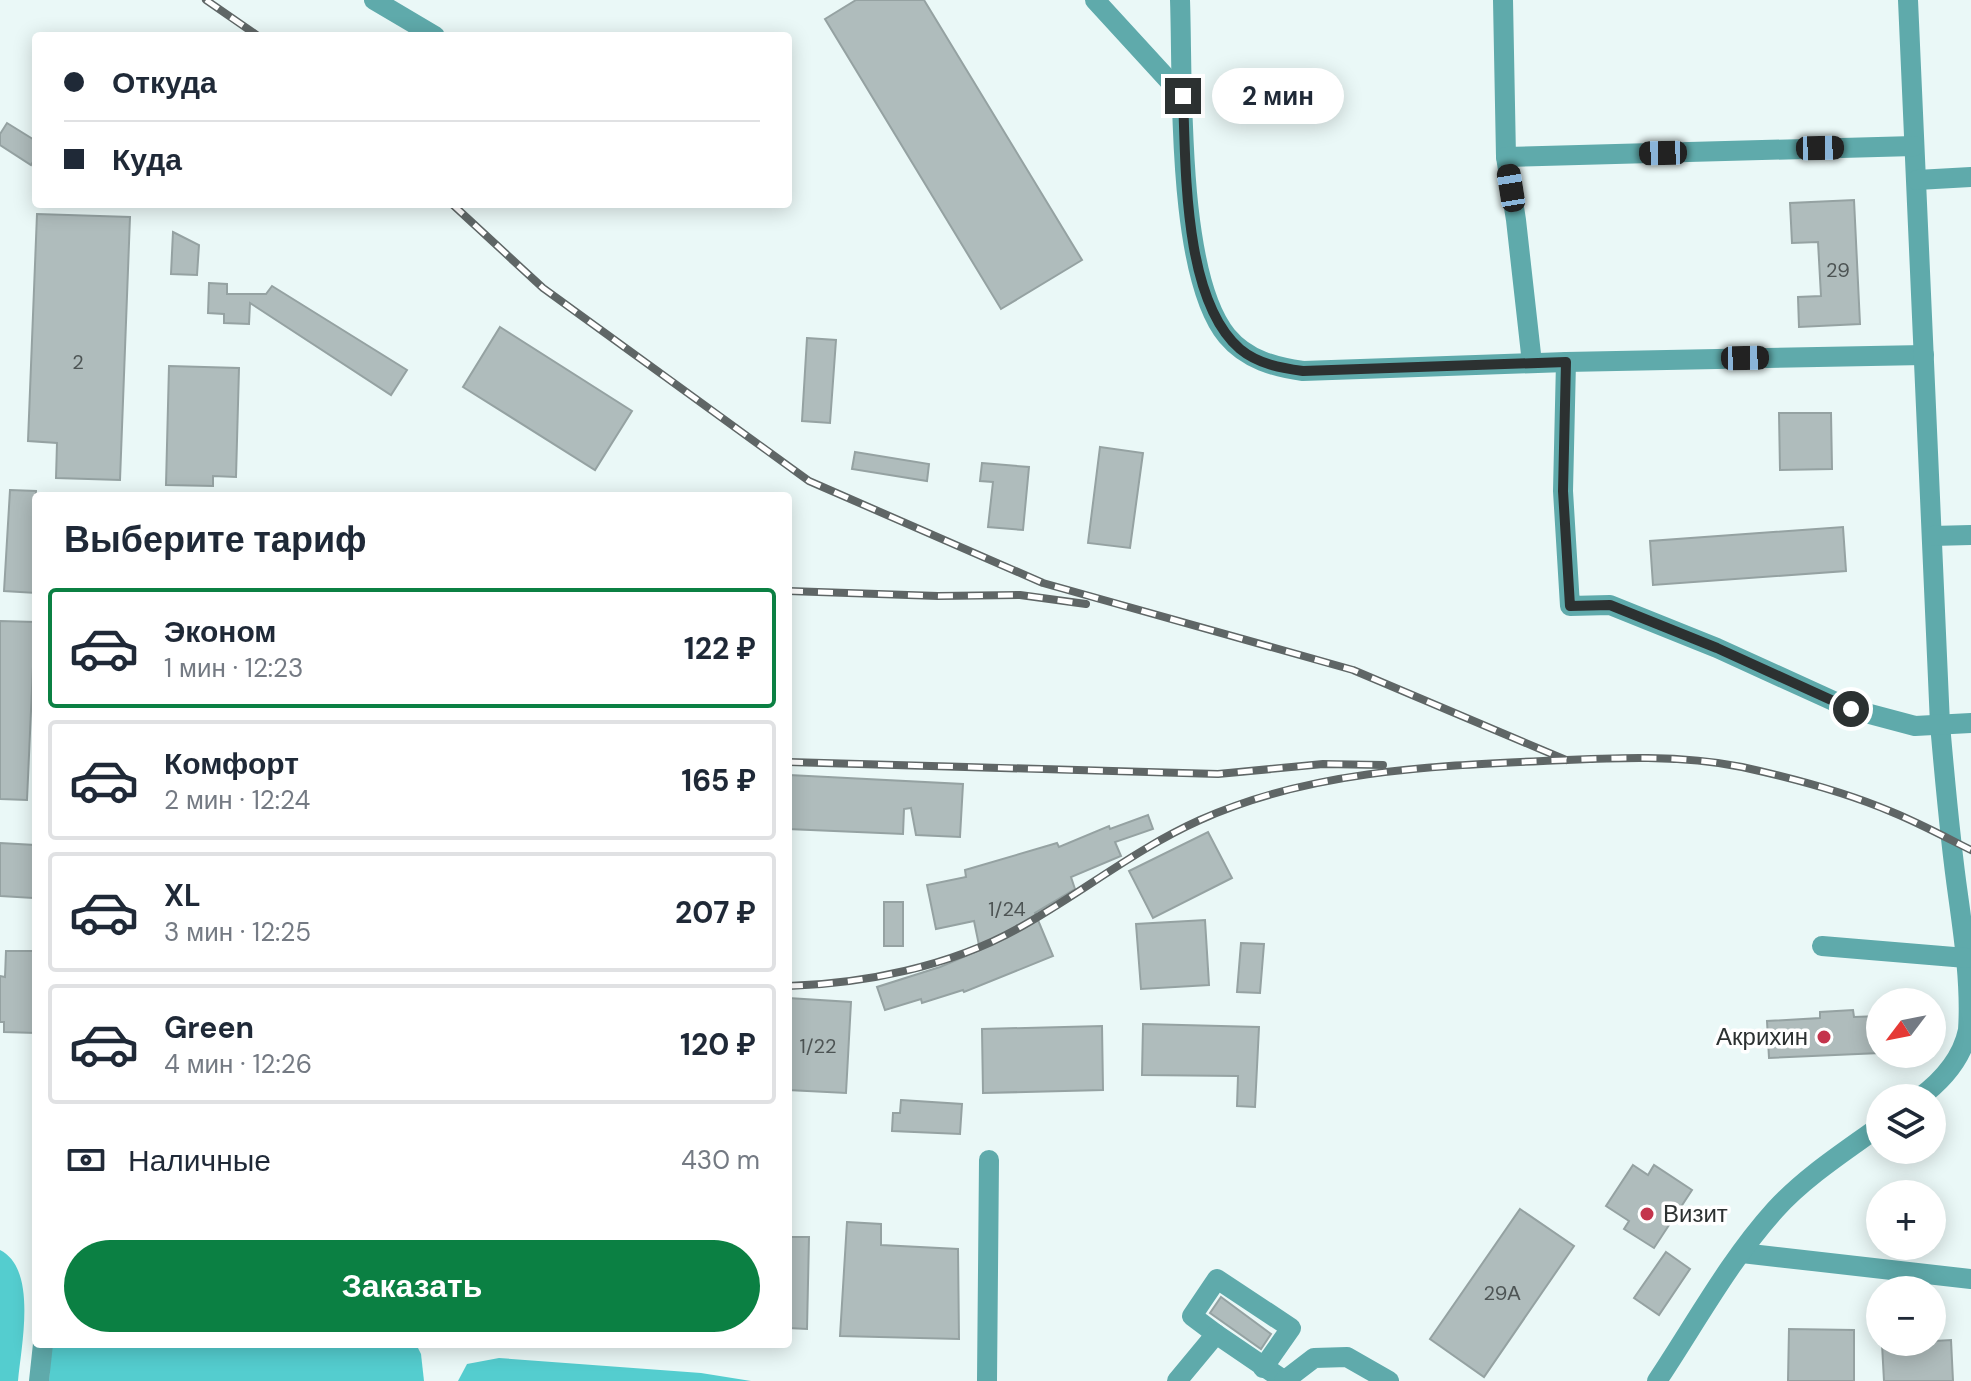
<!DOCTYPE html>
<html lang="ru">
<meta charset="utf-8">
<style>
body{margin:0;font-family:"DM Sans",sans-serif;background:#f2f2f3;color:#1f2937;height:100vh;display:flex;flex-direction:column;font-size:30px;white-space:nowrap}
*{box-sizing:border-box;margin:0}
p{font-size:26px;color:#747a83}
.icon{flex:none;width:44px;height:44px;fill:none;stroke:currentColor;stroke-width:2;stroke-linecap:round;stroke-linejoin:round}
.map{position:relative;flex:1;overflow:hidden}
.panel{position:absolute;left:32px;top:492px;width:760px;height:856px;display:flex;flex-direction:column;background:#fff;border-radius:8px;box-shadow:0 4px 20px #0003}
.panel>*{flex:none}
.banner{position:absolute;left:32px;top:32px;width:760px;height:176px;border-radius:8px;box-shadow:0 4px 20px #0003;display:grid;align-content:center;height:176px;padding:0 32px;background:#fff}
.needle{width:52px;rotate:238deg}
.fabs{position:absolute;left:1866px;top:988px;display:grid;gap:16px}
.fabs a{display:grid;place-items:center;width:80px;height:80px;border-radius:50%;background:#fff;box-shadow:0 4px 20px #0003;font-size:40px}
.end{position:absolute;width:36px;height:36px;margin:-18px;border:10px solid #2c3131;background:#fff;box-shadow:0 0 0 4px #fff}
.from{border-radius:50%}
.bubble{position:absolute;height:56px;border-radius:28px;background:#fff;box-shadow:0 4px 20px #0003;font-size:26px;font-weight:700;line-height:56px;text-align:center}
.car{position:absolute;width:24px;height:48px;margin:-24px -12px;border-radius:10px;box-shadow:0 0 6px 2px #0007;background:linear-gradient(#222 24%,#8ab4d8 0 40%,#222 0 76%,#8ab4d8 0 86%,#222 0)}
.banner b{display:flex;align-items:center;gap:28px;height:76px;font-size:30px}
.banner b+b{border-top:2px solid #e0e1e3}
.banner i{width:20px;height:20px;background:#1f2937}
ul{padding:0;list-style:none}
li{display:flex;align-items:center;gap:24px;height:120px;margin:0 16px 12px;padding:0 16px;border:4px solid #e0e1e3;border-radius:8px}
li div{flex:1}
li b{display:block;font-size:30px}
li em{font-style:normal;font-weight:700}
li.active{border-color:#0b8043}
li>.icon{width:72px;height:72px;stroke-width:1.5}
h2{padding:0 32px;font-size:36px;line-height:96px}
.pay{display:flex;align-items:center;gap:20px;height:88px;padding:0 32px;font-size:30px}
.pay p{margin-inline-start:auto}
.primary-button{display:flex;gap:16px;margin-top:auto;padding:16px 32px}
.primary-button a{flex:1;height:92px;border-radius:48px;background:#0b8043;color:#fff;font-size:32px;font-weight:700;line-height:92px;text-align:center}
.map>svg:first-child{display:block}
.forest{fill:#54cdcf}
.building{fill:#afbcbc;stroke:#95a2a2;stroke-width:2}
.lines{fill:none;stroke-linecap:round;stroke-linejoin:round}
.minor{stroke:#5faaab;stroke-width:20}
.rail-casing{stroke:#5f6666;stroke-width:8}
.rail{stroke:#fff;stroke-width:5;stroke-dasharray:15;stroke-linecap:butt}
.route{stroke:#2c3131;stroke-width:10}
.poi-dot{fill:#c4344c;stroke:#fff;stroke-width:3}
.labels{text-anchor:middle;stroke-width:7;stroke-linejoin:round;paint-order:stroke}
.number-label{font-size:20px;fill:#4d5454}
.poi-label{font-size:24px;fill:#2c3131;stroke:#fff;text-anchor:end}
</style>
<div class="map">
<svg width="1971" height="1381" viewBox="0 0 1971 1381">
<rect width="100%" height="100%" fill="#eaf8f7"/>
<g class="forest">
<path d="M0 1250C38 1269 21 1346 18 1381H0Z"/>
<polygon points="51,1344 416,1344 421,1354 424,1381 49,1381"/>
<polygon points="499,1358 701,1373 751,1381 458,1381 467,1364"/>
</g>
<g class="building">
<polygon points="856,0 924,0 1082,260 1001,309 825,19"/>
<polygon points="7,123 36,141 36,157 31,165 0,145 0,134"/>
<polygon points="1854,200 1860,324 1799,327 1798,297 1821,296 1818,242 1792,243 1790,203"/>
<polygon points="37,214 130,217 120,480 56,478 57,443 28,441"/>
<polygon points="173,232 199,245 197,275 171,274"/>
<polygon points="209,283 227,284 227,294 266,294 272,286 407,370 391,395 250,303 249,324 224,323 224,314 208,313"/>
<polygon points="500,327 632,411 595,470 463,387"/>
<polygon points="807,338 836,340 830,423 802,421"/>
<polygon points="169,366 239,368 236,477 213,476 213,486 166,485"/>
<polygon points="1779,413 1831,413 1832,469 1780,470"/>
<polygon points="1100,447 1143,453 1130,548 1088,543"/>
<polygon points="855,452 929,464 927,481 852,469"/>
<polygon points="982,463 1029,467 1023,530 988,527 993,482 980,481"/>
<polygon points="10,490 36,491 36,593 4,591"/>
<polygon points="1843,527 1846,571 1653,585 1650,541"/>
<polygon points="0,621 35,622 27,800 0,799"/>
<polygon points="789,775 963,784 960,837 916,835 911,808 904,809 903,834 788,829"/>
<polygon points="1148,815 1153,829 1115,842 1121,856 1071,877 1075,889 1035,913 1053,956 964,992 963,990 922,1003 921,999 885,1010 877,987 940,967 980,950 974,921 936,929 927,885 966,877 965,870 1057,843 1059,847 1109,826 1110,829"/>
<polygon points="1208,832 1232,878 1153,918 1129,871"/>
<polygon points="0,843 35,845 33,898 0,896"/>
<rect x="884" y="902" width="19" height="44"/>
<polygon points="1205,920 1209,985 1141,989 1136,924"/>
<polygon points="1241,943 1264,944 1260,993 1237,992"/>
<polygon points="6,951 36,951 36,1033 4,1032 4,1022 0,1022 0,976 5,977"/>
<polygon points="788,998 851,1002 846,1093 788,1090"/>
<polygon points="1853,1010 1854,1017 1880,1016 1880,1053 1769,1058 1767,1021 1820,1018 1820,1012"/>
<polygon points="1143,1024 1259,1027 1255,1107 1237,1106 1238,1076 1142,1075"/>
<polygon points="1102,1026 1103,1090 983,1093 982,1029"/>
<polygon points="901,1100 962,1104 960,1134 892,1131 893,1113 900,1113"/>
<polygon points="1633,1165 1648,1175 1654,1165 1692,1190 1654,1248 1624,1229 1629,1221 1606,1206"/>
<polygon points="1520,1209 1574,1246 1484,1377 1430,1339"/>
<polygon points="847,1222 881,1224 881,1245 958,1249 959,1339 840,1336"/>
<polygon points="788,1237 809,1237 807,1329 788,1328"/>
<polygon points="1666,1252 1690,1269 1659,1315 1634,1298"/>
<polygon points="1221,1297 1271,1334 1261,1349 1210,1313"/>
<polygon points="1789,1329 1854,1330 1854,1381 1788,1381"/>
<polygon points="1951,1340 1953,1381 1884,1381 1882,1344"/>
</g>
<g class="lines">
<g class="minor">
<polyline points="374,0 435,36"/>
<polyline points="1095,0 1183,96"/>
<path d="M1180 0C1183 82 1176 274 1227 336 1247 360 1275 367 1303 371L1566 362 1924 355"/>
<polyline points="1503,0 1506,157 1516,220 1532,363"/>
<path d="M1908 0 1940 724C1945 782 1950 839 1958 895 1964 938 1971 987 1968 1030 1962 1059 1942 1081 1919 1098"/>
<polyline points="1506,157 1914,146"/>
<polyline points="1917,180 1971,177"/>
<polyline points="1566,362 1563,491 1570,606 1610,605 1717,648 1851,709 1915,726 1971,723"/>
<polyline points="1932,536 1971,535"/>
<polyline points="1822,946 1966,958"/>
<polyline points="1742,1253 1971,1279"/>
<polyline points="1216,1334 1192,1316 1217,1279 1291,1328 1263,1368"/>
<polyline points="39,1381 43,1344"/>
<polyline points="987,1381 989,1160"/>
<polyline points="1177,1381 1216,1334 1285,1381"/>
<polyline points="1284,1381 1314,1358 1347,1357 1389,1381"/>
<path d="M1657 1381C1695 1324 1729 1261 1775 1210 1805 1177 1844 1152 1880 1126"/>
</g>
<defs>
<g id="rail">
<polyline points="206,0 258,36"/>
<polyline points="452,204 543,288 809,481 1043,583 1353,670 1566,760"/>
<polyline points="788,591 938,596 1020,595 1086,604"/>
<polyline points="788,762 1218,774 1323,764 1383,765"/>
<path d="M788 986C863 984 951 966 1017 929 1079 895 1135 849 1200 820 1306 772 1427 766 1543 761 1609 758 1677 754 1742 767 1792 778 1845 792 1892 812 1919 823 1945 837 1971 850"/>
</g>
</defs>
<use href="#rail" class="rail-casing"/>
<use href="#rail" class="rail"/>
</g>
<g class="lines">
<path class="route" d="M1183 96C1186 167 1183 300 1240 349 1258 364 1281 368 1303 371L1566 362 1563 491 1570 606 1610 605 1717 648 1851 709"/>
</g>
<g class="poi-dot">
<circle cx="1824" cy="1037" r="8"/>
<circle cx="1647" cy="1214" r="8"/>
</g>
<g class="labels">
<g class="number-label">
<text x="1838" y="277">29</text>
<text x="78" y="369">2</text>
<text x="1007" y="916">1/24</text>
<text x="818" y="1053">1/22</text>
<text x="1502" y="1300">29А</text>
</g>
<g class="poi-label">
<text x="1808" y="1045">Акрихин</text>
<text x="1663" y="1222" text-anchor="start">Визит</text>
</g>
</g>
</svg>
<div class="fabs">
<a><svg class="needle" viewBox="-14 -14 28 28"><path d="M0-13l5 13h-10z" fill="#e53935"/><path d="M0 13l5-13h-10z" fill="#747a83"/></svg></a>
<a><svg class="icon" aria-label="layers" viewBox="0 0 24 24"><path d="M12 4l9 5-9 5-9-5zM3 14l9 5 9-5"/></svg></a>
<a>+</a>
<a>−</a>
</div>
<i class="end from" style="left:1851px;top:709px"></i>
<i class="end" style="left:1183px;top:96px"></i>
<div class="bubble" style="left:1212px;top:68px;width:132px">2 мин</div>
<i class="car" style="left:1820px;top:148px;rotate:89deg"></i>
<i class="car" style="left:1663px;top:153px;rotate:269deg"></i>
<i class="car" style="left:1511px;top:188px;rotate:351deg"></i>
<i class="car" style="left:1745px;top:358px;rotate:89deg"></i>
<div class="banner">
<b><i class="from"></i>Откуда</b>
<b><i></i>Куда</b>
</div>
<section class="panel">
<h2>Выберите тариф</h2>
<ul>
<li class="active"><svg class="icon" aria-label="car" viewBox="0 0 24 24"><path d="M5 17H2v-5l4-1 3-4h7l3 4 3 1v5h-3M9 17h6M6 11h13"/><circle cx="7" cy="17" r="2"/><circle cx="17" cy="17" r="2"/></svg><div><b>Эконом</b><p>1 мин · 12:23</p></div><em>122 ₽</em></li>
<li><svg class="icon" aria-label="car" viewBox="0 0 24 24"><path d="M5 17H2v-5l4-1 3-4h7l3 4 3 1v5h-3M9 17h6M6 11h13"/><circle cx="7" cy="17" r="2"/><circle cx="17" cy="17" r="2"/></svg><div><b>Комфорт</b><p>2 мин · 12:24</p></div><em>165 ₽</em></li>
<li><svg class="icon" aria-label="car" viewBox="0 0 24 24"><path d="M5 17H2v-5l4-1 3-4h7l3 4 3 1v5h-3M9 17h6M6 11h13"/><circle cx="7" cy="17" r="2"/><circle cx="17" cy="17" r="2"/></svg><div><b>XL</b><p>3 мин · 12:25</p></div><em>207 ₽</em></li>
<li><svg class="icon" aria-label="car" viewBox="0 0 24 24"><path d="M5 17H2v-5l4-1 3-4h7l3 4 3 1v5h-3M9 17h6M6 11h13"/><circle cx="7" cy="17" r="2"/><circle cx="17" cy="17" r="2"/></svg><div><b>Green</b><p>4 мин · 12:26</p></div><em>120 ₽</em></li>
</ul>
<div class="pay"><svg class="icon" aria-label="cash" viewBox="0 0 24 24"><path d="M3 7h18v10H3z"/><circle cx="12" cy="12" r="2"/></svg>Наличные<p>430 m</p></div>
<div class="primary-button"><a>Заказать</a></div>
</section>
</div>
